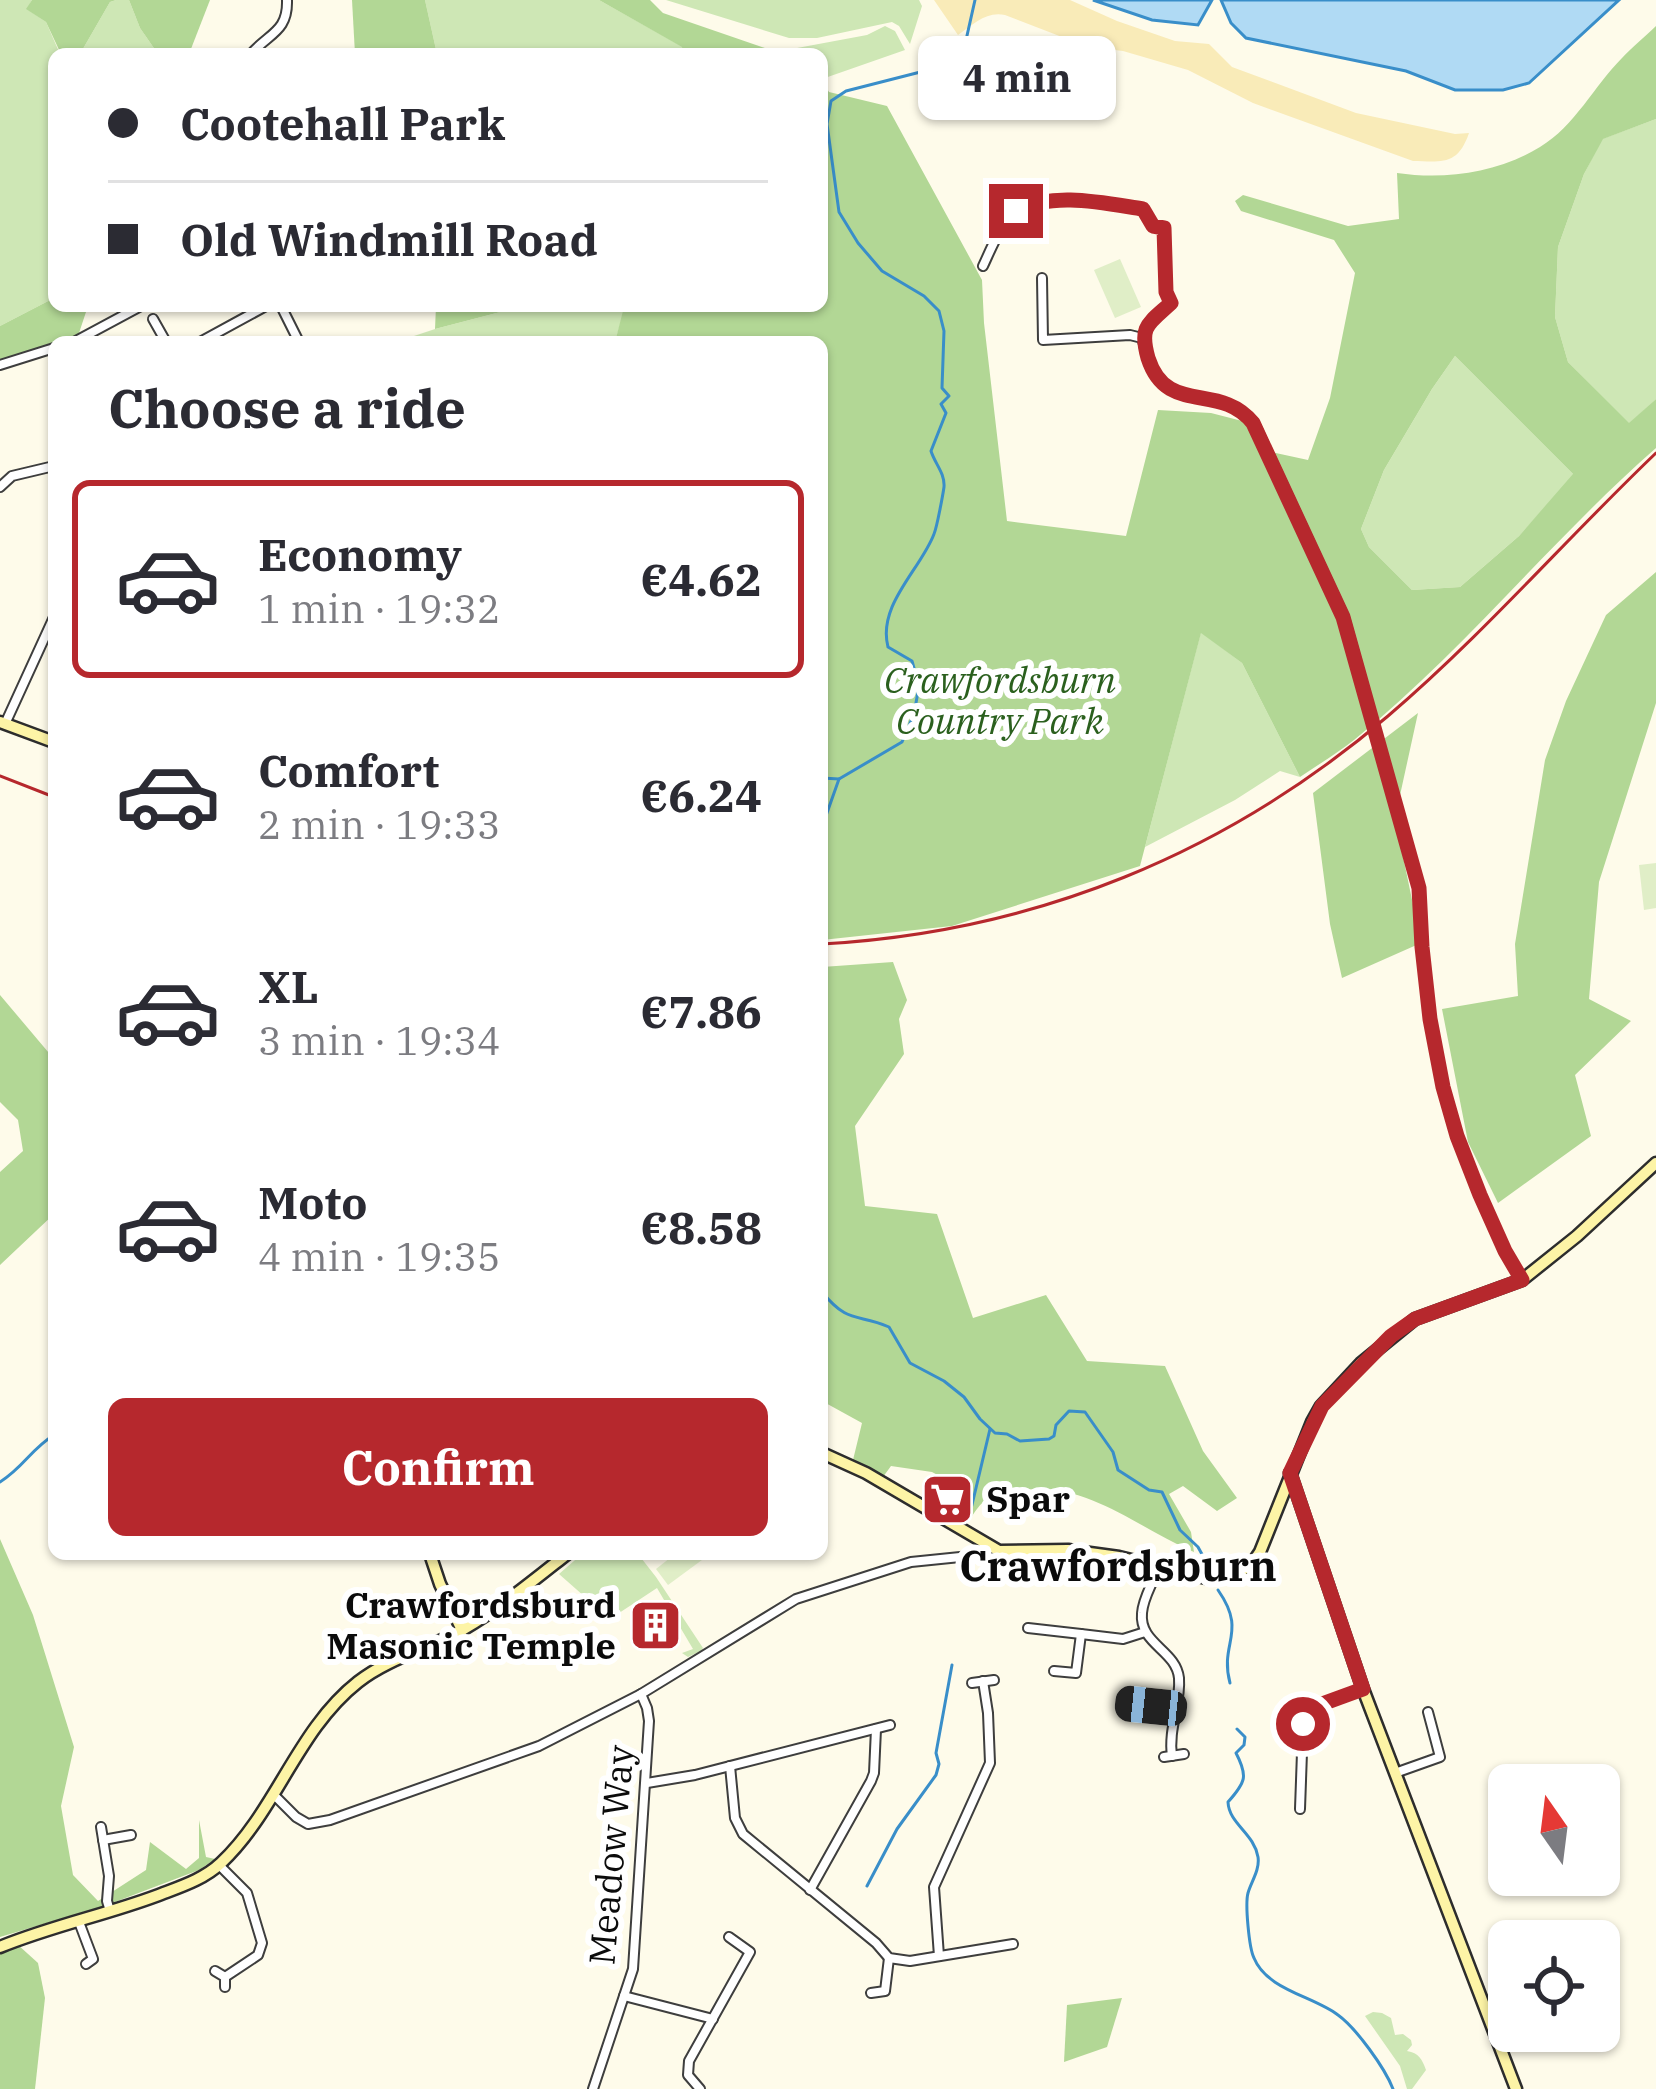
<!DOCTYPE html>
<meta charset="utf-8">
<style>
body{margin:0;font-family:"IBM Plex Serif",serif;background:#f7f7f7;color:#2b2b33;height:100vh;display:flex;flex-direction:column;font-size:45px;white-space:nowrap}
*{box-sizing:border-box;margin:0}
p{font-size:39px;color:#7c7c81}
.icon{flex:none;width:66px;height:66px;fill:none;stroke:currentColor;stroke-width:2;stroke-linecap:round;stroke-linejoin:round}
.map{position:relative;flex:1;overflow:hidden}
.details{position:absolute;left:48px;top:336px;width:780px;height:1224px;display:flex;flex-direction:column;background:#fff;border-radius:18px;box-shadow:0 3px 9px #0004}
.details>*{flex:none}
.banner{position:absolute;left:48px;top:48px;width:780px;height:264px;border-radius:18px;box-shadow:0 3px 9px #0004;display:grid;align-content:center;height:264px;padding:0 60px;background:#fff}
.needle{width:78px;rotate:346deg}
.controls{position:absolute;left:1488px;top:1764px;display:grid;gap:24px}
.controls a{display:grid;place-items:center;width:132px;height:132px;border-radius:18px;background:#fff;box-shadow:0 3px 9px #0004;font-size:60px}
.end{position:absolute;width:54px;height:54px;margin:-27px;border:15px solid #b6282d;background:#fff;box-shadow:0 0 0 6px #fff}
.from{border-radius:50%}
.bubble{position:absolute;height:84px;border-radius:18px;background:#fff;box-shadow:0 3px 9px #0004;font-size:39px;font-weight:800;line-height:84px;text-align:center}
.car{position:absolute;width:36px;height:72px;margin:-36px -18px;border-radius:15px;box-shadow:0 0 9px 3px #0007;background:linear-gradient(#222 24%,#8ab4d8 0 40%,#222 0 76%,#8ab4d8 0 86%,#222 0)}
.banner b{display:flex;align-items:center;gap:42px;height:114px;font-size:45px}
.banner b+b{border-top:3px solid #e1e1e2}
.banner i{width:30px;height:30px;background:#2b2b33}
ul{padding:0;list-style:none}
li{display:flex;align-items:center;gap:36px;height:198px;margin:0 24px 18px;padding:0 36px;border:6px solid transparent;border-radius:18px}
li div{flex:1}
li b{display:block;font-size:45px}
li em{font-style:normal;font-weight:800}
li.current{border-color:#b6282d}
li>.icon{width:108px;height:108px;stroke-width:1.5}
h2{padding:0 60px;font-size:54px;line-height:144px}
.action{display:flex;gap:24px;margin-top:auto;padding:24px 60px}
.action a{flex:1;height:138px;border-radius:18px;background:#b6282d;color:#fff;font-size:48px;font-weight:800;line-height:138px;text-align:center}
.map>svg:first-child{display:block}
.green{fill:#cee7b5}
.forest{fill:#b2d795;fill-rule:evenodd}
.sand{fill:#f9ebb8}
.pitch{fill:#e0eec7}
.water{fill:#b0daf4;stroke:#398ec9;stroke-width:3}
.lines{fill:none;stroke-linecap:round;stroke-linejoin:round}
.stream{stroke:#398ec9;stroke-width:3}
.street-casing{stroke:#3e3e3e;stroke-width:12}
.secondary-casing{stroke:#2d2d2d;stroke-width:15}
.street{stroke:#fff;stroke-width:8}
.secondary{stroke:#fdf4a6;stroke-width:10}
.rail{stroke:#b6282d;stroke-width:3}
.route{stroke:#b6282d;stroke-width:15}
.labels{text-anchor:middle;stroke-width:12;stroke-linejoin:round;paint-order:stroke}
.park-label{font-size:36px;font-style:italic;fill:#2b601e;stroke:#fff}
.poi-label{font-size:36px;font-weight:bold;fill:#0b0b0b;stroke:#fff;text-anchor:start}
.street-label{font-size:36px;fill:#0b0b0b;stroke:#fff}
.quarter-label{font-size:42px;font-weight:bold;fill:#0b0b0b;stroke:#fff}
</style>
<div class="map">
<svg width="1656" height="2089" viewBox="0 0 1656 2089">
<rect width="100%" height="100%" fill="#fefbea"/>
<g class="green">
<polygon points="0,0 32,0 27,9 46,22 60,54 54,54 54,298 0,326"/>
<polygon points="116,0 129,0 140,28 158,54 80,54 110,2"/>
<polygon points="425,0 599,0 683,47 684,54 437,54"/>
<polygon points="666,0 919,0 922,6 910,44 899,26 892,22 817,38 789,38"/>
<polygon points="885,26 895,31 905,50 822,79 822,54 789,54 781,51 867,35"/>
<polygon points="1656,119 1656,399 1629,424 1568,362 1555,317 1558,247 1584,174 1602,139"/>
<polygon points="520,307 625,307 615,342 396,342 435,329"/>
<polygon points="1455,356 1574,475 1519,536 1460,587 1412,590 1369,547 1361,529 1384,470 1432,389"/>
<polygon points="1201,632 1242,663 1300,777 1280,771 1235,800 1145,847"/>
<polygon points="582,1554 638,1554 656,1577 703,1648 701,1651 688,1657 682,1653 693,1649 657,1588 610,1619 559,1574"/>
<path d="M1373 2012 1382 2013 1391 2018 1395 2035 1403 2034 1411 2040 1412 2045 1407 2051C1419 2053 1422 2059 1426 2070L1412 2089H1407L1400 2066 1365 2016Z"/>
</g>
<g class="forest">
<polygon points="32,0 116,0 110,2 80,54 61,54 46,22 26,9"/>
<polygon points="129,0 210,0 189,54 158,54 140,28"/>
<polygon points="352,0 425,0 437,54 355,54"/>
<polygon points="599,0 650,0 663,13 782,54 684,54 682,47"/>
<path d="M1656 26V119L1603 139 1584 174 1558 247 1555 317 1568 362 1629 423 1656 399V448C1551 540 1463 652 1354 740 1337 753 1318 765 1300 777L1242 663 1201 633 1140 866 952 926 822 940V342H615L624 307H520L435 329 436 306H822V80L829 92 887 106 982 280 984 323 1007 521 1126 536 1158 410 1211 413 1246 422 1267 451 1308 460 1330 398 1355 273 1334 240 1241 211 1235 201 1243 195 1348 226 1399 219 1397 173C1445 180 1498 173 1540 147 1575 126 1594 86 1622 58 1632 47 1645 37 1656 26ZM1455 356 1573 474 1519 536 1460 587 1412 590 1369 547 1361 529 1384 470 1432 389Z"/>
<polygon points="54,298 54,306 88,306 78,336 0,360 0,326"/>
<polygon points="1656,572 1656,703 1599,882 1589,999 1631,1021 1575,1075 1591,1136 1498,1203 1468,1142 1442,1009 1518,996 1515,944 1545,760 1566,701 1606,615"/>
<polygon points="1418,713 1395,818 1421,943 1342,978 1330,924 1313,793"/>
<path d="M893 962 907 1000 899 1019 904 1054 855 1126 865 1206 937 1214 973 1318 1046 1295 1087 1361 1165 1366 1203 1451 1237 1498 1217 1511 1183 1486 1169 1494 1191 1532 1194 1552C1131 1525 1075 1471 1003 1495 1002 1496 986 1500 985 1501 978 1505 972 1517 967 1523L962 1519V1499L956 1495 960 1487 932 1472 891 1466 883 1477 853 1460 862 1423 822 1401V967Z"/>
<polygon points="0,995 54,1059 54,1214 0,1265 0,1172 23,1151 18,1120 0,1102"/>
<polygon points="0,1539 33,1615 74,1747 61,1806 73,1875 98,1901 146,1870 150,1842 186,1869 199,1858 199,1820 206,1857 215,1859 199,1870 107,1905 0,1937"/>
<polygon points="17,1944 38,1963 45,1998 35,2089 0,2089 0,1951"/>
<polygon points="1122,1998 1107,2047 1064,2062 1067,2005"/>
</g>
<path class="sand" d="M934 0H1070L1117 21 1175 41 1209 44 1232 67 1356 113 1455 134 1469 133C1458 165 1443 162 1413 161L1253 103 1188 70 1123 51 1088 47 1005 15C986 11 974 24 958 35Z"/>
<g class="pitch">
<polygon points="1120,259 1141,307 1115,318 1094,270"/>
<polygon points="1656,863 1656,908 1644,910 1639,865"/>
<polygon points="675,1554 704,1554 706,1557 668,1585 656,1569"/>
</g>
<g class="water">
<polygon points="1093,0 1212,0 1198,25 1152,20"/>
<polygon points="1221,0 1619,0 1529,83 1503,90 1455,90 1406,71 1246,38 1231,23"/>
</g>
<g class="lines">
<g class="stream">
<path d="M822 778 839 779 902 742 914 714 919 686 912 661 888 647C877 605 921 569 934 534 937 527 943 494 944 487 945 473 935 464 931 451L946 413 941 404 949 396 942 388 944 331 939 311 924 296 882 271 858 243 839 212 827 124 831 101 846 91 940 67 964 49 975 0"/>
<polyline points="822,827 839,779"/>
<polyline points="822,867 826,885 822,970"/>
<path d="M822 1292C849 1325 857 1313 889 1327L910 1363 944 1381 964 1397 980 1419 995 1433 1007 1434 1020 1441 1049 1439 1054 1436 1056 1425 1069 1411 1085 1412 1113 1452 1118 1470 1149 1490 1162 1492 1180 1530 1198 1547 1214 1576"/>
<path d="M0 1482C24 1467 31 1449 54 1435"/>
<polyline points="971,1509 990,1429"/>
<path d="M1218 1590C1248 1633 1219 1642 1230 1683"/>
<path d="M1237 1729 1245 1737 1244 1745 1236 1753C1248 1776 1246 1782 1228 1802 1229 1824 1254 1833 1258 1857 1260 1870 1251 1882 1248 1893 1245 1904 1249 1948 1254 1958 1267 1990 1313 1996 1338 2015 1356 2028 1385 2068 1393 2089"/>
<polyline points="867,1886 897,1829 936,1775 939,1764 936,1753 952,1665"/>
</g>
<defs>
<g id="street">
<path d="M251 54C269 33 288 32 287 0"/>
<path d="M983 266C991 249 998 230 1012 216 1037 189 1110 204 1143 209L1153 226 1164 228 1166 292 1171 303 1149 323 1142 338C1146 350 1149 364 1155 374 1178 411 1222 384 1254 423L1344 617 1419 888 1422 947 1430 1019 1443 1087 1457 1136 1480 1195 1505 1251 1522 1280"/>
<polyline points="1042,278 1043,340 1130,335 1142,338"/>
<polyline points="281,306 299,342"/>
<polyline points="153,319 166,342"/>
<polyline points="74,342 141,306"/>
<polyline points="200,342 266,306"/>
<polyline points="0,365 54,348"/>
<polyline points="0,487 12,476 54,466"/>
<polyline points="5,724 54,617"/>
<path d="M1158 1567C1154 1582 1143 1597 1142 1613 1139 1644 1176 1650 1179 1678 1181 1704 1168 1729 1172 1756"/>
<polyline points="1028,1628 1081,1634"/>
<polyline points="1054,1671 1076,1673 1081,1634 1123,1639 1145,1632"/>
<polyline points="972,1683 994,1680"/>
<polyline points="1128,1693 1126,1703 1175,1709"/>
<polyline points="1164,1757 1184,1754"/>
<polyline points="730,1766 735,1818 743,1834 876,1943 889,1958 910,1961 1013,1944"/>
<polyline points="1395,1773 1440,1757 1428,1712"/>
<polyline points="647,1783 695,1775 890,1725"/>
<polyline points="273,1794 296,1817 308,1824 330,1820 539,1746 641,1694 796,1599 911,1562 970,1556 984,1554 989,1547"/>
<polyline points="1300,1809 1303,1724 1311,1708 1363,1689"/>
<polyline points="101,1827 109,1876 107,1901 110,1911"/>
<polyline points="103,1840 131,1835"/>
<polyline points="219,1865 247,1893 262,1943 258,1955 225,1977"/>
<polyline points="810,1890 871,1781 874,1773 876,1729"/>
<polyline points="79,1922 93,1959 86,1964"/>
<polyline points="939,1956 934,1887 990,1763 988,1713 983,1681"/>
<polyline points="215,1971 225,1977 225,1987"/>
<polyline points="871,1993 885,1991 889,1958"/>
<polyline points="624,1996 713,2019"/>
<polyline points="593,2089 633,1969 649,1721 647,1708 641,1694"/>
<polyline points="700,2089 688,2075 689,2061 750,1952 729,1937"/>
</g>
<g id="secondary">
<polyline points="0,722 54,742"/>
<polyline points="822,1453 866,1473 999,1551 1068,1550 1119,1557 1210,1579 1227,1577 1241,1571 1252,1564 1260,1552 1312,1422 1321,1406 1361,1363 1415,1319 1522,1280 1577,1236 1656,1163"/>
<polyline points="1290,1473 1363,1689 1516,2089"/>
<polyline points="430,1554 440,1584 462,1630"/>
<path d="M0 1947C51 1926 105 1915 156 1896 179 1887 203 1880 221 1863 277 1810 297 1730 358 1682 390 1657 429 1649 464 1629 500 1608 534 1580 567 1554"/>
</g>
</defs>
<use href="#street" class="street-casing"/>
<use href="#secondary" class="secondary-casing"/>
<use href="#street" class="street"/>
<use href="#secondary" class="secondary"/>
<g class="rail">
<polyline points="0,776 54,797"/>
<path d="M822 944C1035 932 1226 854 1388 716 1483 635 1566 539 1656 453"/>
</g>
</g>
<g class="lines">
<path class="route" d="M1016 211C1052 191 1104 203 1143 209L1153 226 1164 228 1166 292 1171 303C1148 324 1139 326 1148 358 1167 417 1219 381 1253 423L1343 617 1419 888 1422 947 1430 1019 1443 1087 1457 1136 1480 1195 1505 1251 1522 1280 1415 1319 1391 1336 1322 1406 1290 1473 1363 1689 1311 1708 1303 1724"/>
</g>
<defs>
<symbol id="supermarket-square" viewBox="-11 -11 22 22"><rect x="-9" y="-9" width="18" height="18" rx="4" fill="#b6282d" stroke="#fff"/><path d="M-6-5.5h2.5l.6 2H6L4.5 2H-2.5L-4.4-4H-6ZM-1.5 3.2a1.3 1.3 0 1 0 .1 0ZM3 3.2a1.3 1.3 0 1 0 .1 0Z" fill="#fff"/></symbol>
<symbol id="building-square" viewBox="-11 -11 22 22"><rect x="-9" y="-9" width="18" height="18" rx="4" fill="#b6282d" stroke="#fff"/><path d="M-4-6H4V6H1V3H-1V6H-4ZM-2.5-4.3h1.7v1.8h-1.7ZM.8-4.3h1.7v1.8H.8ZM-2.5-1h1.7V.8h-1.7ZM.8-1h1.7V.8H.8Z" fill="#fff"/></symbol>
</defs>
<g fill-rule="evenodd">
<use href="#supermarket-square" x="918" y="1470" width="59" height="59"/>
<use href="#building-square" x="626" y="1596" width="59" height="59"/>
</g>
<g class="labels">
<g class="park-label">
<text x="1000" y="693">Crawfordsburn<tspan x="1000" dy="41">Country Park</tspan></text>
</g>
<g class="poi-label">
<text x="986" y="1512">Spar</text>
<text x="616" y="1618" text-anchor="end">Crawfordsburd<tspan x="616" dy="41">Masonic Temple</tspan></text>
</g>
<g class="street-label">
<text transform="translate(611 1855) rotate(-85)" y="13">Meadow Way</text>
</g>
<g class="quarter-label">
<text x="1118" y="1581">Crawfordsburn</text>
</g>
</g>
</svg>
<div class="controls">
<a><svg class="needle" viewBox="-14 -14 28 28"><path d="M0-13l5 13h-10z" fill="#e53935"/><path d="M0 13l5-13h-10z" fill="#7c7c81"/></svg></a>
<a><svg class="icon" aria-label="locate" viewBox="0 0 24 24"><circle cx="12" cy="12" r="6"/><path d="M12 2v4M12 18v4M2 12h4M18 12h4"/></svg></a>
</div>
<i class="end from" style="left:1303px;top:1724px"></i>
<i class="end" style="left:1016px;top:211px"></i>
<div class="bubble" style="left:918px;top:36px;width:198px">4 min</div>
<i class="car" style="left:1151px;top:1706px;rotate:276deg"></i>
<div class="banner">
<b><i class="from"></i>Cootehall Park</b>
<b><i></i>Old Windmill Road</b>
</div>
<section class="details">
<h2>Choose a ride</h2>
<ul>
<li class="current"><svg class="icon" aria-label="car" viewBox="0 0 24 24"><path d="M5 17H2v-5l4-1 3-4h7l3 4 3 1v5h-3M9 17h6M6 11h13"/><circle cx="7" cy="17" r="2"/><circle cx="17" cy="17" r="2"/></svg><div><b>Economy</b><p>1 min · 19:32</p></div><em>€4.62</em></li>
<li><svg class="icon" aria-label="car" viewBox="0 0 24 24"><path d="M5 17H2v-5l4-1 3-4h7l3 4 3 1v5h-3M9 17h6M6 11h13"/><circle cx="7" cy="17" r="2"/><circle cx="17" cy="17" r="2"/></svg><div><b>Comfort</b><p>2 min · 19:33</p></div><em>€6.24</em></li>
<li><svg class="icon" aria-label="car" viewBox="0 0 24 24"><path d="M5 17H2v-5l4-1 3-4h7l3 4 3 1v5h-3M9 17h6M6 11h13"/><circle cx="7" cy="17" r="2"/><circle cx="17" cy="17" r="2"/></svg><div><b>XL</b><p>3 min · 19:34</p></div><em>€7.86</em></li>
<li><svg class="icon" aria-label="car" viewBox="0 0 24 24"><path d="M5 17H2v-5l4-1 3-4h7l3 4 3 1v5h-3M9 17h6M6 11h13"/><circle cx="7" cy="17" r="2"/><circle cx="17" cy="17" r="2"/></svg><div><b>Moto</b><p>4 min · 19:35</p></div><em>€8.58</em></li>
</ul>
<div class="action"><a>Confirm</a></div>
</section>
</div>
